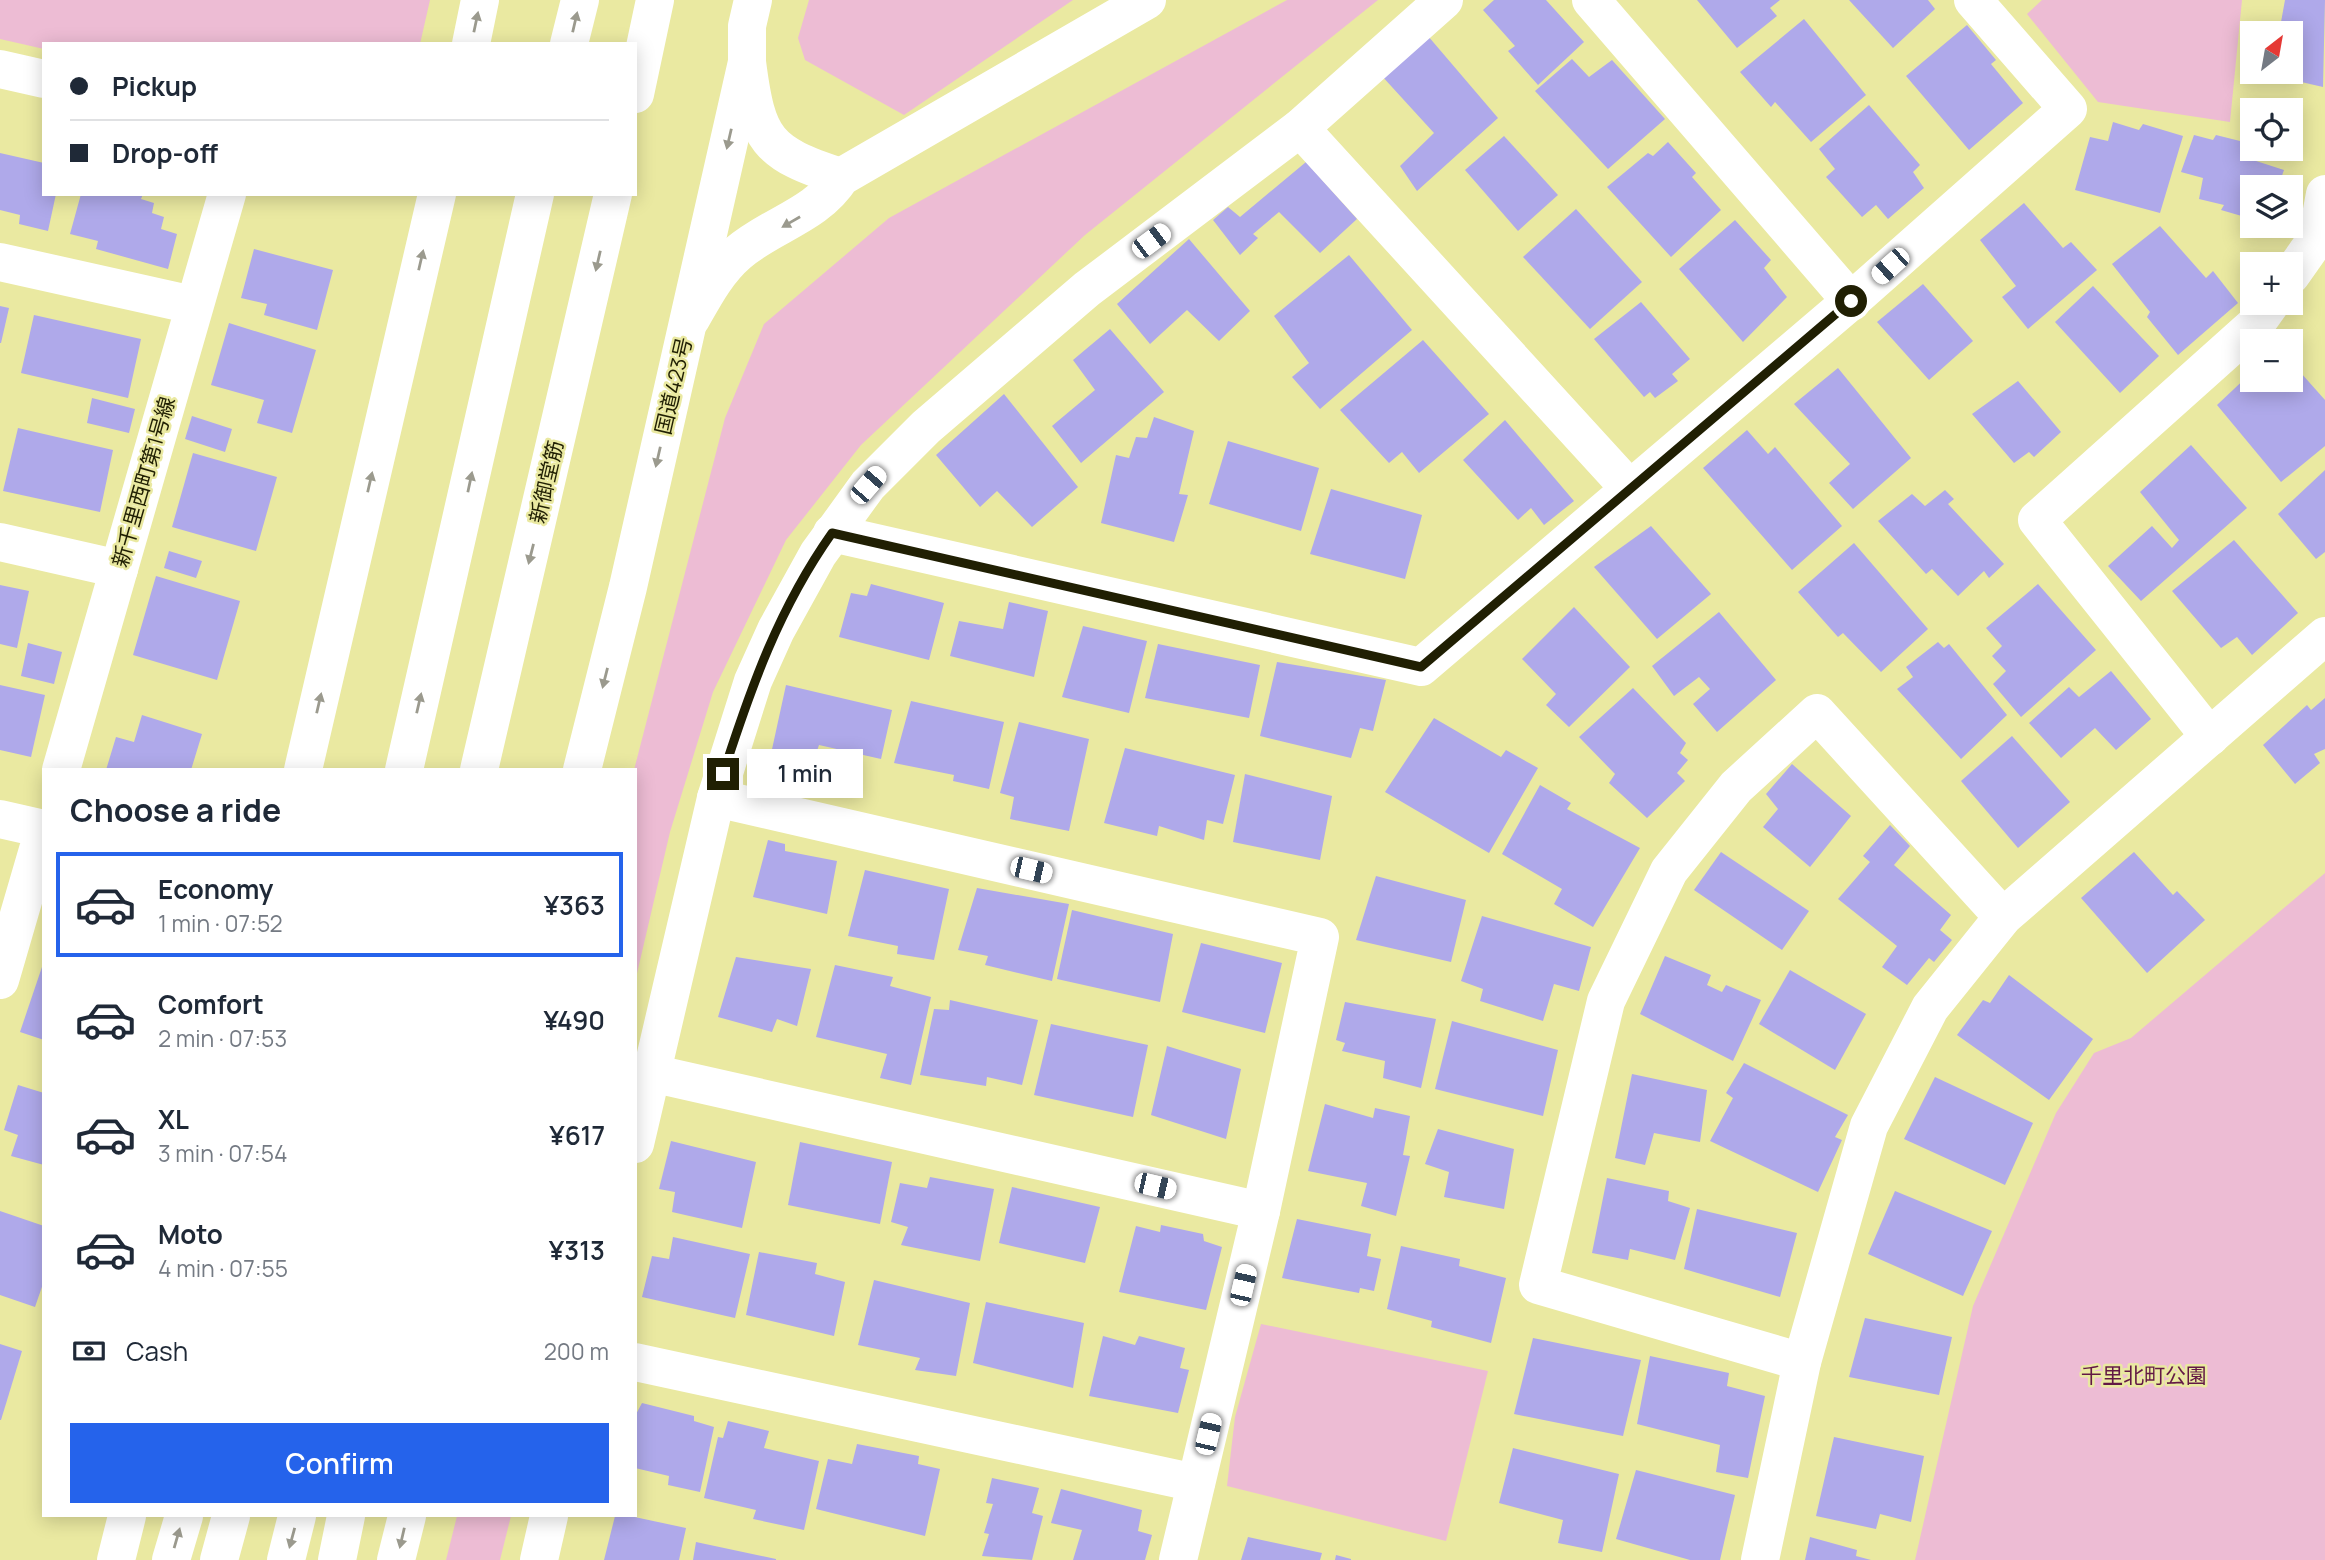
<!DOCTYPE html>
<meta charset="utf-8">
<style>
body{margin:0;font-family:Manrope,"Noto Sans JP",sans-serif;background:#f2f2f3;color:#1f2937;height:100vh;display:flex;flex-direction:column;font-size:26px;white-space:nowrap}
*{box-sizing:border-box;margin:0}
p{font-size:23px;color:#747a83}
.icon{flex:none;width:38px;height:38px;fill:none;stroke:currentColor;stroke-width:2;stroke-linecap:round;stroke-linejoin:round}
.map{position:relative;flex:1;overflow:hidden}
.panel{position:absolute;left:42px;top:768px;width:595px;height:749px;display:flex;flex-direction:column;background:#fff;border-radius:0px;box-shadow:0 4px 18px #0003}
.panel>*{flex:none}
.guide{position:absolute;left:42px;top:42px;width:595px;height:154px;border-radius:0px;box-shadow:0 4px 18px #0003;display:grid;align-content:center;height:154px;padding:0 28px;background:#fff}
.needle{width:46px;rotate:31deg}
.fabs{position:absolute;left:2240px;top:21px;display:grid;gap:14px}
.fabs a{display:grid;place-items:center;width:63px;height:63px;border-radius:0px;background:#fff;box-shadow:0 4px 18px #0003;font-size:35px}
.end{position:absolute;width:32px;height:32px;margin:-16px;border:9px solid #201f03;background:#fff;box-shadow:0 0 0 4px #fff}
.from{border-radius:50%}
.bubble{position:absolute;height:49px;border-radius:0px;background:#fff;box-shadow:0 4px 18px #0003;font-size:23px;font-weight:600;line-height:49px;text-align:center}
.car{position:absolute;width:21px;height:42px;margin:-21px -10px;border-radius:9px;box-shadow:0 0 5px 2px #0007;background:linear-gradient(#fff 24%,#345 0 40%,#fff 0 76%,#345 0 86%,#fff 0)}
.guide b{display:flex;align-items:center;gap:24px;height:66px;font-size:26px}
.guide b+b{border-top:2px solid #e0e1e3}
.guide i{width:18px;height:18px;background:#1f2937}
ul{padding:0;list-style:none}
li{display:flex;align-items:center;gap:21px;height:105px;margin:0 14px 10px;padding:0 14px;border:4px solid transparent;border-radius:0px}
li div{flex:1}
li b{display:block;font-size:26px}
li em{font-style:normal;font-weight:600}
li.on{border-color:#2563eb}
li>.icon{width:63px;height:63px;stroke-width:1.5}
h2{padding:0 28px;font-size:32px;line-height:84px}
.pay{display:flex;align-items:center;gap:18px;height:77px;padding:0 28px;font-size:26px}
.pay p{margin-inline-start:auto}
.action{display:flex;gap:14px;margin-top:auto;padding:14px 28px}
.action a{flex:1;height:80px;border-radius:0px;background:#2563eb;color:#fff;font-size:28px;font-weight:600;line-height:80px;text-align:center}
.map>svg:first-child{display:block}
.green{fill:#edbcd4}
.building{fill:#afa9ea}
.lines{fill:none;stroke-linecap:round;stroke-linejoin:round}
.minor{stroke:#fff;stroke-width:38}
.tertiary{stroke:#fff;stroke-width:38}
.trunk{stroke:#fff;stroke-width:38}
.oneway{fill:#9b9a8e}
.route{stroke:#201f03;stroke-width:9}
.labels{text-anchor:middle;stroke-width:5;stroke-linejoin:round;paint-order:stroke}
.street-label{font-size:21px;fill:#201f03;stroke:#eae9a1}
.park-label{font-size:21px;fill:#621845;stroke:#eae9a1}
</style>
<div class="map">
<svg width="2325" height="1560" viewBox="0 0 2325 1560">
<rect width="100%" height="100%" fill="#eae9a1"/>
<g class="green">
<polygon points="0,0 430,0 420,44 44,44 44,49 0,39"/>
<polygon points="809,0 1073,0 904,115 805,60 798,38"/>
<polygon points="1287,0 1378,0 1085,235 861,445 786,540 713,692 670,832 635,982 634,770 725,418 764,324 889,218"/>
<polygon points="2042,0 2242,0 2230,122 2098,102 2027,14"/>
<polygon points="2325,873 2325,1560 1915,1560 1973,1306 2056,1113 2094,1053 2131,1038"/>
<polygon points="1261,1324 1488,1371 1446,1541 1227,1486 1235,1417"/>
<polygon points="457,1516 511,1516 500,1560 446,1560"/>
</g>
<g class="building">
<polygon points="1494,0 1546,0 1584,42 1538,85 1508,51 1515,46 1483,10"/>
<polygon points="1697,0 1780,0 1770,8 1777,16 1737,48"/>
<polygon points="1849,0 1928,0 1935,9 1893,48"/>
<polygon points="2285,0 2325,0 2323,87 2271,75 2272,72 2291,72 2291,33 2279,33"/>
<polygon points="1804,19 1866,95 1811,142 1775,102 1771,107 1740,72"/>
<polygon points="1967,25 1996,60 1991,64 2023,103 1969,150 1906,76"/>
<polygon points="1428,36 1498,118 1417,191 1400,166 1434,133 1381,75"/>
<polygon points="1572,59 1589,77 1612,60 1665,119 1608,169 1535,91"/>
<polygon points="1869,105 1920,165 1913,172 1924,188 1888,219 1876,205 1862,217 1826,177 1835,169 1819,149"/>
<polygon points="2113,122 2139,130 2143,124 2183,136 2160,213 2075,190 2090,137 2108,141"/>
<polygon points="2194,135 2213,140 2216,135 2252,144 2252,149 2256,149 2253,160 2284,170 2278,187 2252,187 2252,219 2221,210 2224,205 2199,199 2203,178 2181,172"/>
<polygon points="1504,136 1558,195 1518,231 1465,170"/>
<polygon points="1668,142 1696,173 1692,177 1721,210 1671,257 1607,187 1648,153 1653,156"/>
<polygon points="0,153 44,163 44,194 56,194 48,231 19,224 20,215 0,210"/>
<polygon points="1306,162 1357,219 1320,253 1279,212 1253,234 1258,238 1240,255 1213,220 1228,207 1240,217"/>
<polygon points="81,194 143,194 141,199 154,203 152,213 164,217 161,229 177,234 168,269 96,249 98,241 70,234"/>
<polygon points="2024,203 2063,248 2071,242 2097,270 2028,329 2002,297 2016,286 1980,240"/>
<polygon points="1576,209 1642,282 1590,329 1523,257"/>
<polygon points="1735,220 1771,260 1764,268 1787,297 1743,342 1679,269"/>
<polygon points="2160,226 2206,278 2213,271 2238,303 2178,355 2147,317 2150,312 2112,264"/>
<polygon points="1189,239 1250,311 1219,341 1187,310 1150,344 1117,304"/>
<polygon points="254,249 333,270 317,330 264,315 267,304 241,298"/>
<polygon points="1349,255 1412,330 1320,409 1292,377 1309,363 1274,316"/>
<polygon points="1923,284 1973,341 1929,380 1877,322"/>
<polygon points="2093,286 2159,356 2120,393 2055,322"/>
<polygon points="1641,302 1690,359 1672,374 1678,381 1655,398 1650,392 1644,397 1594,339"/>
<polygon points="0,306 9,308 1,343 0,343"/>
<polygon points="34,315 141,339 128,398 21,373"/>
<polygon points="229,323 316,350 292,433 257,423 264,400 211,385"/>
<polygon points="1110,329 1164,392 1081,463 1052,426 1095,390 1073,360"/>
<polygon points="1423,340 1489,414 1419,473 1402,452 1389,463 1340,410"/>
<polygon points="1838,368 1911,458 1853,509 1829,483 1850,464 1794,404"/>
<polygon points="2252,372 2252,380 2279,380 2286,386 2301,373 2325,400 2325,446 2281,482 2217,405"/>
<polygon points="2018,381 2061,432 2034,457 2029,452 2014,463 1972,414"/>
<polygon points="1004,394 1078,487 1032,527 997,491 980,507 936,455"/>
<polygon points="92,398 135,409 129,433 87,423"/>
<polygon points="192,416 232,429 225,452 185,439"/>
<polygon points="1154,417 1194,431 1179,494 1188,495 1174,542 1101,523 1116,455 1129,458 1136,437 1147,438"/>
<polygon points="1505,420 1574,501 1544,525 1531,508 1518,520 1463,460"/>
<polygon points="18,428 113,450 100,512 3,491"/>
<polygon points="1747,430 1768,454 1775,447 1842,526 1792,570 1703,468"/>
<polygon points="1228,441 1319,468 1301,531 1209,504"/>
<polygon points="2191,445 2247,508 2141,601 2108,566 2152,526 2172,548 2179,540 2140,492"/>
<polygon points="193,453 277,477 256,551 172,527"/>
<polygon points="2325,470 2325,552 2316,559 2278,514"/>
<polygon points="1331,489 1422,515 1405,579 1310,554"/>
<polygon points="1945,490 1954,499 1948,504 2004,564 1989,578 1984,571 1958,596 1932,569 1926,574 1878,521 1912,494 1925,506"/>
<polygon points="1651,526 1711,594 1657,639 1594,567"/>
<polygon points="2234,540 2298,613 2252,655 2237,637 2221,648 2172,591"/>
<polygon points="1854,543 1928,629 1881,672 1843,633 1838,637 1798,592"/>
<polygon points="169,551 202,561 196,578 164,568"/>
<polygon points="156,576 240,601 217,680 133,655"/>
<polygon points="871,584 944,603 929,660 839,637 851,593 867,596"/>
<polygon points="2038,584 2096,650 2021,717 1993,684 2006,671 1992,656 2002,646 1986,628"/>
<polygon points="0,585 29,591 17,648 0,644"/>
<polygon points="1009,602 1048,611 1034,677 950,656 959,621 1003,629"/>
<polygon points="1574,607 1630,667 1569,727 1546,705 1556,694 1522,659"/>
<polygon points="1719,612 1776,680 1717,732 1693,704 1710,689 1699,677 1674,696 1652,666"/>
<polygon points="1083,626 1147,641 1129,713 1062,697"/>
<polygon points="1938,642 1944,648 1949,644 2007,715 1961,759 1897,689 1913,677 1906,667"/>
<polygon points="28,643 62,652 54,684 21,676"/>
<polygon points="1158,644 1260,665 1249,718 1145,698"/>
<polygon points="1277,662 1386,680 1373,731 1360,728 1351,758 1260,736"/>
<polygon points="2111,671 2151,719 2116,750 2095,728 2061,758 2029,723 2069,687 2079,697"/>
<polygon points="0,685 45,695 31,757 0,750"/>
<polygon points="786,685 892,710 881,759 819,745 810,772 769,763"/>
<polygon points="1633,688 1686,743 1680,753 1688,760 1677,773 1685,781 1647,818 1609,783 1615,774 1579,737"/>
<polygon points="2325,698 2325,749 2314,754 2320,763 2295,784 2263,745 2307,705 2311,710"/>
<polygon points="911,701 1004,722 989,789 953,781 954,775 894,763"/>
<polygon points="142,715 202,734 191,770 106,770 116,737 134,742"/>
<polygon points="1434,718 1501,757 1506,750 1538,768 1489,853 1385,792"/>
<polygon points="1019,722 1089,739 1069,831 1010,819 1014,797 1000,793"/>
<polygon points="2012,736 2070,802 2018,848 1961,781"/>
<polygon points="1125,748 1235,775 1223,824 1207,820 1204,840 1159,826 1157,836 1104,823"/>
<polygon points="1792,764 1851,816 1810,867 1763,827 1778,809 1766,794"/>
<polygon points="1245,774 1332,796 1320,860 1233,842"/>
<polygon points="1540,785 1571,803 1567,809 1640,848 1593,927 1554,904 1562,889 1502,854"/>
<polygon points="1890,825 1910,846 1894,865 1951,915 1940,930 1952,940 1934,962 1929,958 1907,985 1882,967 1897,946 1838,899 1870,862 1863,856"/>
<polygon points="768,840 785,844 785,851 837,861 827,914 753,897"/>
<polygon points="1721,852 1809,911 1782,950 1694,890"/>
<polygon points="2134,852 2173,895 2177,891 2205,920 2147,973 2081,898"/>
<polygon points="865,870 949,889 934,960 897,954 898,946 848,936"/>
<polygon points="1376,876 1466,900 1451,962 1356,940"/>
<polygon points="977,888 1069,904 1052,981 985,965 988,956 958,950"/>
<polygon points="1072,910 1173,934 1160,1002 1057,979"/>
<polygon points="1482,916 1591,947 1579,991 1554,984 1543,1021 1480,1001 1483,989 1461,981"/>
<polygon points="1201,943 1282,963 1265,1033 1182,1012"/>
<polygon points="1665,956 1711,975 1707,985 1722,992 1726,985 1761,1000 1733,1061 1640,1014"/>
<polygon points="736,957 811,969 797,1026 777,1019 772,1032 718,1017"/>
<polygon points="44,961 44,1040 20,1032"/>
<polygon points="835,965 893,977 890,986 931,997 911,1085 880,1078 887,1054 816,1037"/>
<polygon points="1790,970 1866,1014 1835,1070 1759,1024"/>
<polygon points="2009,975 2093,1039 2049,1100 1957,1035 1983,1000 1990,1003"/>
<polygon points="950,1000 1038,1020 1022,1085 987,1077 986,1086 920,1075 934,1009 949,1010"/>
<polygon points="1345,1002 1436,1019 1421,1088 1383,1078 1385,1061 1342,1051 1345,1043 1336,1040"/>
<polygon points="1452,1021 1558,1050 1543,1116 1435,1089"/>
<polygon points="1051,1024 1148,1045 1133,1117 1034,1095"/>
<polygon points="1167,1046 1241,1069 1226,1139 1151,1115"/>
<polygon points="1744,1063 1848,1115 1835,1137 1842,1140 1818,1192 1710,1141 1733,1098 1726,1093"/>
<polygon points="1632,1074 1707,1090 1700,1142 1654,1133 1645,1165 1615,1158"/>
<polygon points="1935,1077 2033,1123 2005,1185 1904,1139"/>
<polygon points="18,1085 44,1093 44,1165 11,1156 18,1135 4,1130"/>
<polygon points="1325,1104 1373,1118 1375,1108 1410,1116 1403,1155 1410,1156 1396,1216 1361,1206 1367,1183 1308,1171"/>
<polygon points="1438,1129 1514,1149 1504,1209 1444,1197 1449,1172 1425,1164"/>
<polygon points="671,1141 756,1162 742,1228 672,1212 675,1192 659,1189"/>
<polygon points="800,1142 892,1162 880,1224 788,1205"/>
<polygon points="930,1177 994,1189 980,1261 901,1245 908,1227 891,1222 900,1183 927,1188"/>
<polygon points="1607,1178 1669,1191 1668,1201 1690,1208 1675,1260 1630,1249 1628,1260 1592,1253"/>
<polygon points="1012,1187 1100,1207 1085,1263 999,1243"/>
<polygon points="1895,1191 1992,1231 1963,1296 1868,1254"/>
<polygon points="1697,1209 1797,1233 1780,1297 1684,1269"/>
<polygon points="0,1211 44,1226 44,1281 35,1307 0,1295"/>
<polygon points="1297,1219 1371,1234 1367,1256 1381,1259 1374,1291 1360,1288 1359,1293 1282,1278"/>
<polygon points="1161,1225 1203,1234 1204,1241 1222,1247 1206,1310 1119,1292 1136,1226 1160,1232"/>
<polygon points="673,1237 750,1254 735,1318 642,1297 652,1256 669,1259"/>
<polygon points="1401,1246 1460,1259 1459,1266 1506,1278 1491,1343 1431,1327 1432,1321 1387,1309"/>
<polygon points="759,1252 817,1263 815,1274 845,1282 834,1336 746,1315"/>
<polygon points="874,1280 970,1303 956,1376 915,1370 920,1358 858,1345"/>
<polygon points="986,1302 1084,1323 1073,1388 973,1363"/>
<polygon points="1865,1318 1952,1337 1939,1395 1849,1377"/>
<polygon points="1103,1336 1135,1345 1139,1336 1185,1348 1180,1368 1189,1370 1178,1413 1089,1396"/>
<polygon points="1533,1338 1641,1360 1623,1436 1514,1414"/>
<polygon points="0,1344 22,1351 1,1420 0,1420"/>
<polygon points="1650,1356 1729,1373 1727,1386 1765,1396 1748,1478 1716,1472 1720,1445 1637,1424"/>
<polygon points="642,1403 694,1416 694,1421 714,1427 700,1492 668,1485 669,1476 635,1468 635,1416"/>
<polygon points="728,1421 769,1431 764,1448 819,1461 804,1530 753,1519 756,1510 704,1498 718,1437 723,1438"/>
<polygon points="1834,1437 1924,1456 1911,1522 1880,1514 1876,1529 1816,1516"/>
<polygon points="857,1444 919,1456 918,1464 940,1469 925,1536 816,1509 828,1459 852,1464"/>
<polygon points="1513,1448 1619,1474 1602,1552 1558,1543 1563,1520 1499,1503"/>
<polygon points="1636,1470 1735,1495 1720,1560 1690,1560 1616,1539"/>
<polygon points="992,1478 1039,1488 1032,1513 1043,1516 1032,1560 982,1556 989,1534 984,1533 993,1504 986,1503"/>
<polygon points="1061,1489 1142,1510 1138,1531 1152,1535 1145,1560 1073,1560 1082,1530 1051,1523"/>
<polygon points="615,1516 630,1516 686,1528 679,1560 604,1560"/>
<polygon points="1248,1537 1322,1553 1320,1560 1241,1560"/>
<polygon points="1810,1537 1857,1550 1856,1556 1871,1560 1805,1560"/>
<polygon points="696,1542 776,1559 776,1560 693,1560"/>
<polygon points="1336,1555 1351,1559 1351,1560 1335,1560"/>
</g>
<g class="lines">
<g class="minor">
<polyline points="1591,0 1851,301"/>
<polyline points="1300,128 1630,489"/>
<polyline points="0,262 193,305"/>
<polyline points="2291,275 2317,238 2325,194"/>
<polyline points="832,533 1421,667 1851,301 2068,109 1973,0"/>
<polyline points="0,542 119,569"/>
<polyline points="2210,737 2037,520 2256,324 2271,303"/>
<polyline points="61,770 227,194"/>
<polyline points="716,798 1320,937 1261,1211 1178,1560"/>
<polyline points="0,819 44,829 0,980"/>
<polyline points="651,1073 1261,1211"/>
<polyline points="635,1362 1196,1483"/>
<polyline points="1802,1362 1538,1285 1606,1001 1669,871 1736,787 1817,713 2003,917"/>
<polyline points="1760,1560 1802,1362 1869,1126 1930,1008 2003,917 2325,636"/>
</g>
<g class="tertiary">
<path d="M747 62C757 140 766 153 841 177"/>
<polyline points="0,69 44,79"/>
<path d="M691 319C704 296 717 271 738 253 772 224 816 216 841 177L1147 0"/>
<polyline points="635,1144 716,798 753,681 776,630 818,554 868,485 926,427 1087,289 1300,128 1444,0"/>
<polyline points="539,1560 549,1516"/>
</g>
<g class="trunk">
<polyline points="471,44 480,0"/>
<polyline points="569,44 580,0"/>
<polyline points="635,94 655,0"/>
<polyline points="303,770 437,194"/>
<polyline points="404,770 535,194"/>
<polyline points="479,770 613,194"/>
<polyline points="582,770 628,587 747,62 747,26 753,0"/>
<polyline points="116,1560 127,1516"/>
<polyline points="171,1560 184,1516"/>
<polyline points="219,1560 231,1516"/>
<polyline points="286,1560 297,1516"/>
<polyline points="337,1560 346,1516"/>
<polyline points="396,1560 407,1516"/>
</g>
</g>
<defs><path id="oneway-solid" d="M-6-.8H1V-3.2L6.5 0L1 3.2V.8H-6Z" transform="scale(1.75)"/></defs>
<g class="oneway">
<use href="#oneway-solid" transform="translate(476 22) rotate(-78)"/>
<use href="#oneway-solid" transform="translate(575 22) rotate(-77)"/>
<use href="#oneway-solid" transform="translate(729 139) rotate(103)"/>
<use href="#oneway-solid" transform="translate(791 222) rotate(150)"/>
<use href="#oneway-solid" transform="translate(421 260) rotate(-77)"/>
<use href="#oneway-solid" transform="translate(598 261) rotate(103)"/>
<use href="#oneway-solid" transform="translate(658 457) rotate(103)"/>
<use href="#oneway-solid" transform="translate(370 482) rotate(-77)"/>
<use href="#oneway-solid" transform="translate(470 482) rotate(-78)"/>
<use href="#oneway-solid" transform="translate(531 554) rotate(104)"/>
<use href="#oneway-solid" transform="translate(605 678) rotate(104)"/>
<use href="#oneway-solid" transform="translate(319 703) rotate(-77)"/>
<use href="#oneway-solid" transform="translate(419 703) rotate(-77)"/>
<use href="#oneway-solid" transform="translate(177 1538) rotate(-74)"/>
<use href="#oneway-solid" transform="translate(292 1538) rotate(105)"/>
<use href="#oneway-solid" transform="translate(402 1538) rotate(103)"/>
</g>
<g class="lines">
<path class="route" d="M723 774C751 687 779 608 832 533L1421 667 1851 301"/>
</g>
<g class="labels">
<g class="street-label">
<text transform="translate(674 386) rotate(-77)" y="7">国道423号</text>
<text transform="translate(144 482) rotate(-74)" y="7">新千里西町第1号線</text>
<text transform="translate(547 482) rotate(-77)" y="7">新御堂筋</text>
</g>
<g class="park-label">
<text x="2144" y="1383">千里北町公園</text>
</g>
</g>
</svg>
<div class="fabs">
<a><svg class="needle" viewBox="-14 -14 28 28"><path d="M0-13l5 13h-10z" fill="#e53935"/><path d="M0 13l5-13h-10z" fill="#747a83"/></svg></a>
<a><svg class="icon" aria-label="locate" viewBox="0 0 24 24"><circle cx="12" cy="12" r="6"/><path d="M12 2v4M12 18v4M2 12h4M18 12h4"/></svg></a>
<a><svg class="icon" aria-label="layers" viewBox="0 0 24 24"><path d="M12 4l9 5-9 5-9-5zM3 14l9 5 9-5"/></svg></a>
<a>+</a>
<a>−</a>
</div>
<i class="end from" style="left:1851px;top:301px"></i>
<i class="end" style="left:723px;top:774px"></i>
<div class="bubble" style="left:747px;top:749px;width:116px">1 min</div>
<i class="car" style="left:1151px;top:241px;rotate:53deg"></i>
<i class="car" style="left:1890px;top:266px;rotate:228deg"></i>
<i class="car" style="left:868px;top:485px;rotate:41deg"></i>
<i class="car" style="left:1031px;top:870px;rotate:103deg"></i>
<i class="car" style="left:1155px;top:1186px;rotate:103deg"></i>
<i class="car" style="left:1243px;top:1285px;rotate:13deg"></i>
<i class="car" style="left:1208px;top:1434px;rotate:13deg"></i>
<div class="guide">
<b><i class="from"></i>Pickup</b>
<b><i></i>Drop-off</b>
</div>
<section class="panel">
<h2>Choose a ride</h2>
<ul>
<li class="on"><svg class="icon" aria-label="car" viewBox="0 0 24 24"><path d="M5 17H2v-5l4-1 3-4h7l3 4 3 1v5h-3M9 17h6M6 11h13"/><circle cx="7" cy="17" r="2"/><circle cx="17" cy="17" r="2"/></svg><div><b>Economy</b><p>1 min · 07:52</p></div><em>¥363</em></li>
<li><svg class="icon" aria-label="car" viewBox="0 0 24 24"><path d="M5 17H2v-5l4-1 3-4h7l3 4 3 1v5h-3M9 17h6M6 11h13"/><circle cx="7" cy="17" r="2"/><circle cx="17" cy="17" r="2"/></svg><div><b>Comfort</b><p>2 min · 07:53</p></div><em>¥490</em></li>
<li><svg class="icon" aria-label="car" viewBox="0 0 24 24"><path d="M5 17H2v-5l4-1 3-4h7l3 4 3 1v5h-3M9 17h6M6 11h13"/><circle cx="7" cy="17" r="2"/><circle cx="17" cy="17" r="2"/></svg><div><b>XL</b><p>3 min · 07:54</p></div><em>¥617</em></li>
<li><svg class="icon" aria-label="car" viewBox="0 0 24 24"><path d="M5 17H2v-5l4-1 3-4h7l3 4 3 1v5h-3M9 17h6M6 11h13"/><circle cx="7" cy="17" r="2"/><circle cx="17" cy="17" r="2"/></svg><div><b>Moto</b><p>4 min · 07:55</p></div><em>¥313</em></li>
</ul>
<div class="pay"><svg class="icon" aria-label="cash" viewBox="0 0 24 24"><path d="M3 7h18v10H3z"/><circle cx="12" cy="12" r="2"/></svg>Cash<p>200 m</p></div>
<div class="action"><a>Confirm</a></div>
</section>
</div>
